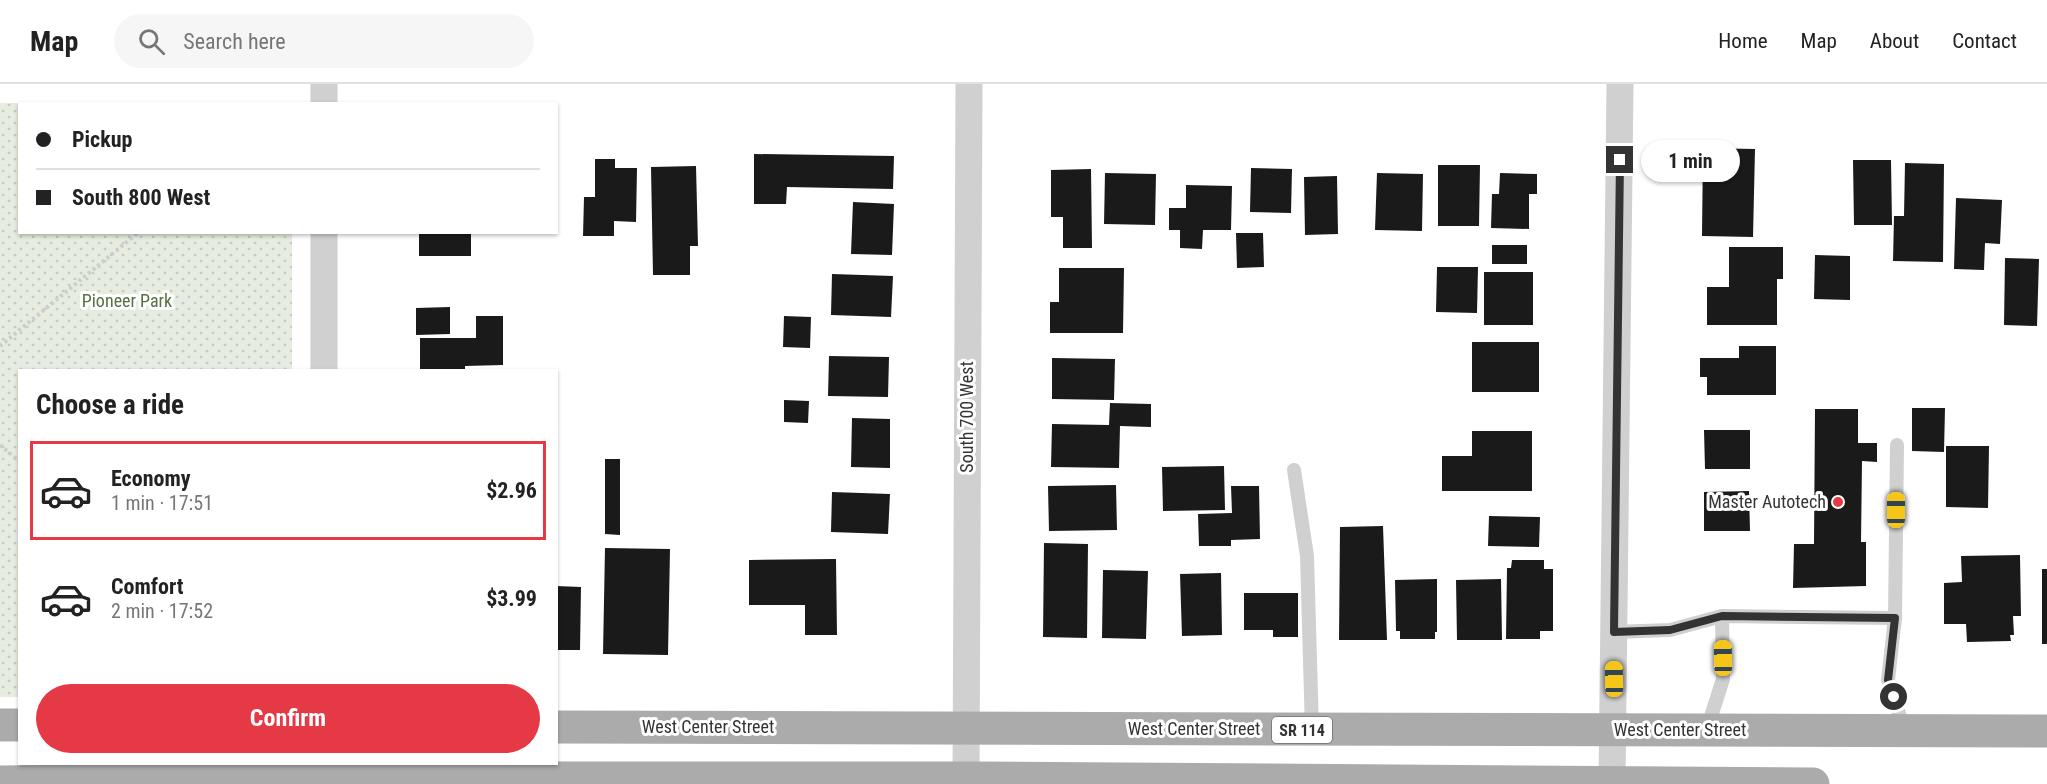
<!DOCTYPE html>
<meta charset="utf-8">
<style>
body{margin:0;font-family:"Roboto Condensed",sans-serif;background:#f6f6f6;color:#222;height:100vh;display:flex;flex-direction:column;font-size:22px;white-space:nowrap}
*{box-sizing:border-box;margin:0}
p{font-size:20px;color:#767676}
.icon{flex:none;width:33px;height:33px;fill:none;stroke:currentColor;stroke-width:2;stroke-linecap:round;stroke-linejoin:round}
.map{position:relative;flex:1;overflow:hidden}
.sheet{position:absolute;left:18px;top:285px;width:540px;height:396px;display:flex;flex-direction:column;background:#fff;border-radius:0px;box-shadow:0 2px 4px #0004}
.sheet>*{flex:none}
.guide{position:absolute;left:18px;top:18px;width:540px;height:132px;border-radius:0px;box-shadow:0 2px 4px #0004;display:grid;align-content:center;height:132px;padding:0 18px;background:#fff}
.end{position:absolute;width:27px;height:27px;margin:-14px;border:8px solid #333;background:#fff;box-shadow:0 0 0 3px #fff}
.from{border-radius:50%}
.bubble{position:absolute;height:42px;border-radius:21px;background:#fff;box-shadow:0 2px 4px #0004;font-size:20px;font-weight:700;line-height:42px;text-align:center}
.car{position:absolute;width:18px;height:36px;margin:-18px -9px;border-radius:8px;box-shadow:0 0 4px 2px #0007;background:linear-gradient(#f5c518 24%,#345 0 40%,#f5c518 0 76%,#345 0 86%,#f5c518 0)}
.guide b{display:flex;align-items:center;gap:21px;height:57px;font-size:22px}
.guide b+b{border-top:2px solid #e0e0e0}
.guide i{width:15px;height:15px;background:#222}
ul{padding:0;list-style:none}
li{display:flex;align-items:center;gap:18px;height:99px;margin:0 12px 9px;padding:0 6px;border:3px solid transparent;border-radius:0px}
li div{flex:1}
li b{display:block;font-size:22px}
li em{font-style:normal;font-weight:700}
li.current{border-color:#e63946}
li>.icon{width:54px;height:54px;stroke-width:1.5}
h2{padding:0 18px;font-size:27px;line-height:72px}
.action{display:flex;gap:12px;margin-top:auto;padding:12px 18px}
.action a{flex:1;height:69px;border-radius:36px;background:#e63946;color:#fff;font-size:24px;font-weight:700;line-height:69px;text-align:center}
header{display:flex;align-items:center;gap:36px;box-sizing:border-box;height:84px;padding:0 30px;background:#fff;border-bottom:2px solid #e0e0e0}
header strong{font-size:28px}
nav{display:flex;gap:33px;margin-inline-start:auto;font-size:21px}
.search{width:420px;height:54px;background:#f6f6f6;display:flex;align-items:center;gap:15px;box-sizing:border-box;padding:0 21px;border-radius:33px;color:#767676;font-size:22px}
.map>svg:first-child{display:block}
.green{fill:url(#green-dots)}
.building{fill:#1a1a1a}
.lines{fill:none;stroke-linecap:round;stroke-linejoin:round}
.path{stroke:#cdcdcd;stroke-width:4;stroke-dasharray:3 3;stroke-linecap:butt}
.lane{stroke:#d0d0d0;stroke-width:14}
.street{stroke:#d0d0d0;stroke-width:27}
.primary{stroke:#ababab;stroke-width:33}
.route{stroke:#333;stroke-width:8}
.poi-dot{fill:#e63946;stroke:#fff;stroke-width:2}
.labels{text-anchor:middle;stroke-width:6;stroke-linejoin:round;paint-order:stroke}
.shield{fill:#fff;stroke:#707070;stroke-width:1.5}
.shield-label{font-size:16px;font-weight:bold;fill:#333}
.park-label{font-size:18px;fill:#56703f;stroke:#fff}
.street-label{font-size:18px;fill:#333;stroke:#fff}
.poi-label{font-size:18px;fill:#333;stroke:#fff;text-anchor:end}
</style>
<header>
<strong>Map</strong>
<div class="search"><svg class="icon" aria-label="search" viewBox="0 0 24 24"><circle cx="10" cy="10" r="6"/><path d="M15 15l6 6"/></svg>Search here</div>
<nav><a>Home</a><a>Map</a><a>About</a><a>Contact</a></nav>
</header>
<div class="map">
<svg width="2047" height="700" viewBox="0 0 2047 700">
<defs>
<pattern id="green-dots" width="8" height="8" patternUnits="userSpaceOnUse" patternTransform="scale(1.5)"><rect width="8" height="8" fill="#e6ecdf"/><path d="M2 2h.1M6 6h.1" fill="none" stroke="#c6cbc0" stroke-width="1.8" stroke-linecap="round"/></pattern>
</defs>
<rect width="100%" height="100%" fill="#fff"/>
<polygon class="green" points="0,19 293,19 20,20 20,148 292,149 292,286 20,286 19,613 0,613"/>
<g class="building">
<polygon points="1703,64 1755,65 1753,153 1702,152"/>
<polygon points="754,70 894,72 893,105 787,103 786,120 754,120"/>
<polygon points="595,75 615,75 615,84 637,84 636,138 614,137 614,152 583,152 584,113 595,113"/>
<polygon points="1853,76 1891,76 1892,141 1854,141"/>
<polygon points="1905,79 1944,80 1943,178 1893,177 1894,132 1904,132"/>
<polygon points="1438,81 1480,81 1479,142 1438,142"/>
<polygon points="696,82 698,162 690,162 690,191 653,191 651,83"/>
<polygon points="1251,84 1292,85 1291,129 1250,128"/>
<polygon points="1091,85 1092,164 1063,164 1063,133 1051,133 1051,86"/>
<polygon points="1105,89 1156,90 1155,141 1104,140"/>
<polygon points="1377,89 1423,90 1422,147 1375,146"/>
<polygon points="1500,89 1537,90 1537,110 1529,110 1529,145 1491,144 1492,110 1499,110"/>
<polygon points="1337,92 1338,150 1305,151 1304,93"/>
<polygon points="1186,101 1232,102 1231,146 1203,146 1202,165 1180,164 1180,146 1169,146 1169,124 1186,124"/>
<polygon points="1956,114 2002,116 2000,160 1985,159 1984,186 1954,185"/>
<polygon points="853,118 894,120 892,171 851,170"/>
<rect x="419" y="148" width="52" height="24"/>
<polygon points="1236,149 1263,149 1264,183 1237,184"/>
<rect x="1492" y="161" width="35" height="19"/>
<polygon points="1729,163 1783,163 1783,195 1777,195 1777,241 1707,241 1707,203 1729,203"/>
<polygon points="1815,171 1850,172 1850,216 1814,215"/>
<polygon points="2005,174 2039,175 2037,242 2004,241"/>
<polygon points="1437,183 1478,183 1477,229 1436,228"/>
<polygon points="1059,184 1124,184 1123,249 1050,249 1050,218 1059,218"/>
<rect x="1484" y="188" width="49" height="53"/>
<polygon points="832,190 893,192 891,233 831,231"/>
<polygon points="450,223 450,250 416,251 416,224"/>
<polygon points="476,232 503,232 503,281 465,282 465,286 420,286 420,254 476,254"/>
<polygon points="784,232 811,233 810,264 783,263"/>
<rect x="1472" y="258" width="67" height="50"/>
<polygon points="1739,262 1776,262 1776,311 1707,311 1707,293 1700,293 1700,274 1739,274"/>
<polygon points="829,272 889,273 888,313 828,312"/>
<polygon points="1052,274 1115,275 1114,316 1052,315"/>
<polygon points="784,316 809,317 808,339 784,338"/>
<polygon points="1110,319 1151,320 1151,343 1120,342 1119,384 1051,383 1052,340 1109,341"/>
<polygon points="1912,324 1945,324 1944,368 1912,367"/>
<polygon points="1815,325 1858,325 1858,359 1877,359 1877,378 1862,377 1861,458 1866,458 1866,502 1793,504 1794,460 1814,460"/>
<polygon points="852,334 890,335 890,384 851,383"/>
<polygon points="1704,346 1750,346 1750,385 1705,385"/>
<polygon points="1472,347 1532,347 1532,407 1442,407 1442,372 1472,372"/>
<polygon points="1946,362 1989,362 1988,424 1946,423"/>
<polygon points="605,375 620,375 620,451 605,450"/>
<polygon points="1224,382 1225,426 1163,427 1162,383"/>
<polygon points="1116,401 1117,446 1049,447 1048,402"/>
<polygon points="1231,402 1259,402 1260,455 1231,456 1231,462 1199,462 1198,430 1232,429"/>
<polygon points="1749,407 1750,447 1704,447 1704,408"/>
<polygon points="832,408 890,410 888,450 831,448"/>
<polygon points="1489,432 1540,433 1539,463 1488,462"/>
<polygon points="1383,442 1387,556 1339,556 1340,443"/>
<polygon points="1044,459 1088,460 1087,554 1043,553"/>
<polygon points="605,464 670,465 668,571 603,570"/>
<polygon points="2020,471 2021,532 2013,532 2014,551 2010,551 2011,557 1967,558 1966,540 1944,540 1944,499 1962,498 1961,472"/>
<polygon points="836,475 837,551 805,551 805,521 749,521 749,476"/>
<polygon points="1512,476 1544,476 1544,485 1553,485 1553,547 1540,547 1540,555 1506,555 1507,484 1511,484"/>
<rect x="2042" y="485" width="5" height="75"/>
<polygon points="1103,486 1148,487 1146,555 1102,554"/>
<polygon points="1221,489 1222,551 1182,552 1180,490"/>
<polygon points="1437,495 1437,548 1435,548 1435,555 1400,555 1400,547 1396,547 1395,496"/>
<polygon points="1501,495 1502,556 1457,556 1456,496"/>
<polygon points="556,502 581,503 580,566 556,566"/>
<polygon points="1244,509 1298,509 1298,553 1273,553 1273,546 1244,546"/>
</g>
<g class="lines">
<g class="path">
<polyline points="0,262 139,148"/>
<polyline points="0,361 20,378"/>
</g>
<g class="lane">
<polyline points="1897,361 1895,534 1888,596 1904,645"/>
<polyline points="1294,386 1307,472 1312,646"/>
<polyline points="1614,548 1670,546 1722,532 1895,534"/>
<polyline points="1707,645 1723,595 1722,532"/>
</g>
<g class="street">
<polyline points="324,0 324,20"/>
<polyline points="324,286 324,148"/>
<polyline points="966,700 969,0"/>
<polyline points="1612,700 1620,0"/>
</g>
<g class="primary">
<polyline points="0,641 20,641"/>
<polyline points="556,643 2047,647"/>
<polyline points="0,698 315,694 977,694 1813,700"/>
</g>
</g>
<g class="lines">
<polyline class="route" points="1620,76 1614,548 1670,546 1722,532 1895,534 1888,596 1894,613"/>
</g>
<circle class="poi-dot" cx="1838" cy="418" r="6"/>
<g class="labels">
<rect class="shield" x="1272" y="633" width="60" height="26" rx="4.5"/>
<g class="shield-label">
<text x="1302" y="652">SR 114</text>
</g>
<g class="park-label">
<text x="127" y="223">Pioneer Park</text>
</g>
<g class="street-label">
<text transform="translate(967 333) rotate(-90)" y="6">South 700 West</text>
<text x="708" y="649">West Center Street</text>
<text x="1194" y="651">West Center Street</text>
<text x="1680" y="652">West Center Street</text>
</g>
<g class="poi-label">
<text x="1826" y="424">Master Autotech</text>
</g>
</g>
</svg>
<i class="end from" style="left:1894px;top:613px"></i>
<i class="end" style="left:1620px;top:76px"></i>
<div class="bubble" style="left:1641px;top:56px;width:99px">1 min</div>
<i class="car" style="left:1896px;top:426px;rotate:0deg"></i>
<i class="car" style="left:1723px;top:574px;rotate:359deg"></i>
<i class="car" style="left:1614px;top:595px;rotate:359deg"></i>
<div class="guide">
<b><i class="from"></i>Pickup</b>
<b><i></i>South 800 West</b>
</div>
<section class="sheet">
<h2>Choose a ride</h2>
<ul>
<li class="current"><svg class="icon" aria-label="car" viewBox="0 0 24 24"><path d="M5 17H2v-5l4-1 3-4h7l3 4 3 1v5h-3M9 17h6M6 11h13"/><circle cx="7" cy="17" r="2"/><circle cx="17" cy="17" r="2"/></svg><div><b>Economy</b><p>1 min · 17:51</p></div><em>$2.96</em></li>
<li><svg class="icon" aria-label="car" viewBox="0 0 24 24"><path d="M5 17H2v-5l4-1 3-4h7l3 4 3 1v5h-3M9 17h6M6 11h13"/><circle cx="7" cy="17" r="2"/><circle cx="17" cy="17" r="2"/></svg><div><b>Comfort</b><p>2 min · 17:52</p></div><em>$3.99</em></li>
</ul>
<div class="action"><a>Confirm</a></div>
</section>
</div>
